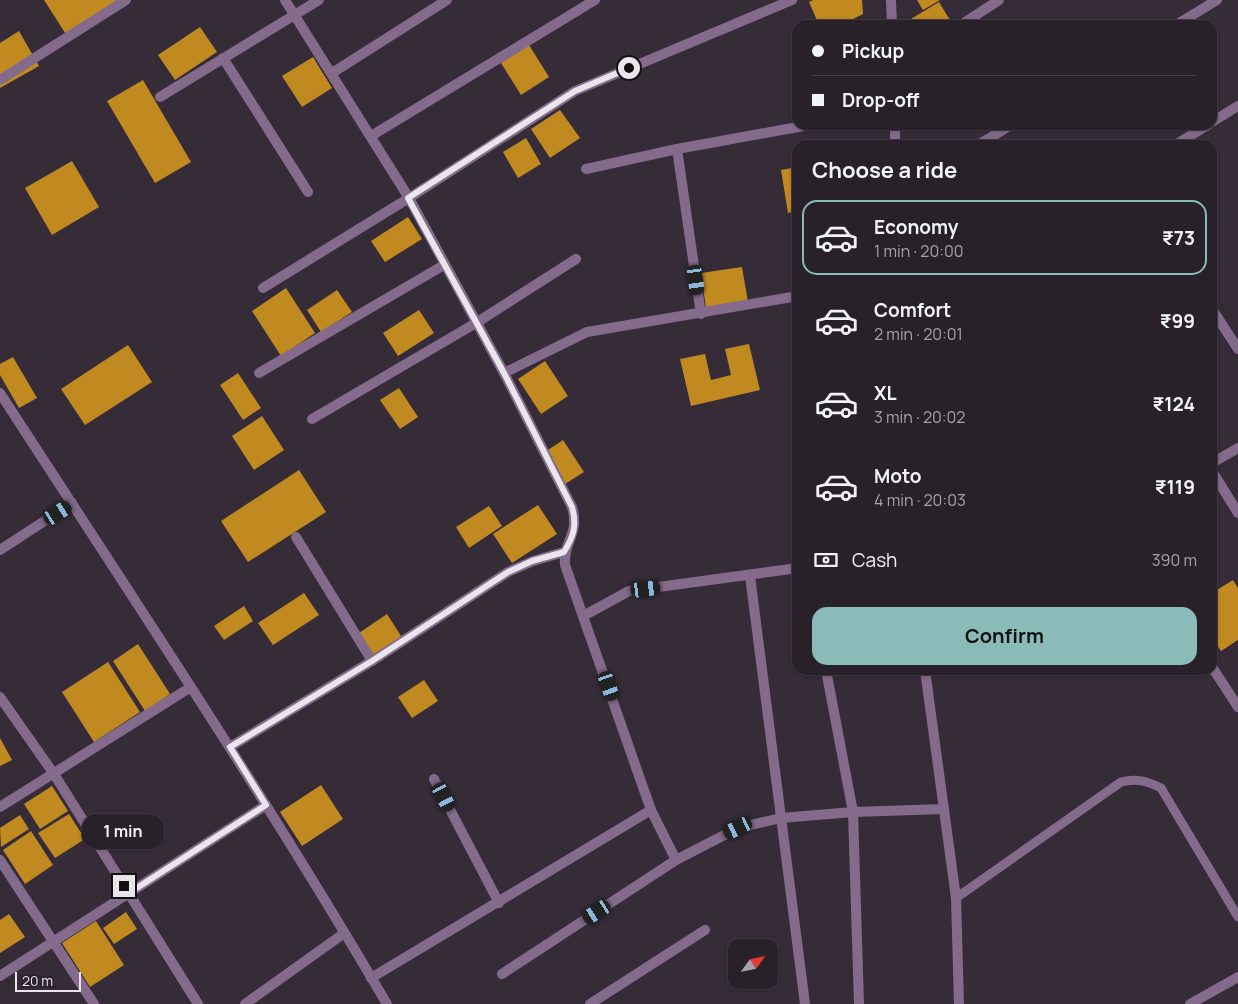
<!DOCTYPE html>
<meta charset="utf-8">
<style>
body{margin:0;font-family:Manrope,sans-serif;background:#342e36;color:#f1f3f6;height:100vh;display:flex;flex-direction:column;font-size:19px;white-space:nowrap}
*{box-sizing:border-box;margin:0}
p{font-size:16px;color:#a5a3a8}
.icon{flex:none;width:28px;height:28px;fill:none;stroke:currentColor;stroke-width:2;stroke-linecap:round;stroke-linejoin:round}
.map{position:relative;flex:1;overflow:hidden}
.drawer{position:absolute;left:792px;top:140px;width:425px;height:535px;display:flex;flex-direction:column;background:#28212a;border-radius:15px;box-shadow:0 1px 4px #0004,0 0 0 1px #443e47}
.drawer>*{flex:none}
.banner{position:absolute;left:792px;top:20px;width:425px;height:110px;border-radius:15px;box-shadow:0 1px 4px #0004,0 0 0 1px #443e47;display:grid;align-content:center;height:110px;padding:0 20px;background:#28212a}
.needle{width:32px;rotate:57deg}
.tools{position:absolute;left:728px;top:939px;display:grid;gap:10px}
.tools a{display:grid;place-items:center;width:50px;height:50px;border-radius:10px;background:#28212a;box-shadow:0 1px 4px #0004,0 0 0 1px #443e47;font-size:25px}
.scale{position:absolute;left:15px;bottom:12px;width:66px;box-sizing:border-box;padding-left:5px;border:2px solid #eae4ec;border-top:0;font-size:14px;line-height:18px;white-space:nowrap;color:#eae4ec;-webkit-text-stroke:4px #2b222e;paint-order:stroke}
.end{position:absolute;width:22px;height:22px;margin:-11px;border:6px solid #eae4ec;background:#111;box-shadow:0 0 0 2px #111}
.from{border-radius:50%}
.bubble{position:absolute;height:35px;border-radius:15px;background:#28212a;box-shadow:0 1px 4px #0004,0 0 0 1px #443e47;font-size:16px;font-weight:700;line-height:35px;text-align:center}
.car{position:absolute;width:15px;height:30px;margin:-15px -8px;border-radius:6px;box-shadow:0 0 4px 1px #0007;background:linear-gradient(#222 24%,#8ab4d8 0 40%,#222 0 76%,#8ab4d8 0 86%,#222 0)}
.banner b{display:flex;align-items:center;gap:18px;height:48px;font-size:19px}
.banner b+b{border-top:1px solid #443e47}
.banner i{width:12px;height:12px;background:#f1f3f6}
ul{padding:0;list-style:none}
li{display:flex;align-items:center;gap:15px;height:75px;margin:0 10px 8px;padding:0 10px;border:2px solid transparent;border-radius:15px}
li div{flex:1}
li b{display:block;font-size:19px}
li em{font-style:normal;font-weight:700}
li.active{border-color:#8bbbb9}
li>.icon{width:45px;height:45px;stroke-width:1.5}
h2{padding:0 20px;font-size:22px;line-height:60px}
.pay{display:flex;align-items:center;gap:12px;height:55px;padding:0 20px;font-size:19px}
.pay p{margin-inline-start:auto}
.action{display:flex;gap:10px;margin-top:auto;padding:10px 20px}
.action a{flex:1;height:58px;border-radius:15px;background:#8bbbb9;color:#111;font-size:20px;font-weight:700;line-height:58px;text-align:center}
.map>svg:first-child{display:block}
.building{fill:#c18a21}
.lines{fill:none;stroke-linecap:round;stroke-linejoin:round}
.service{stroke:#846b8c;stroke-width:9}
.minor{stroke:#846b8c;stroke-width:10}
.tertiary{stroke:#846b8c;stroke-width:10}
.route{stroke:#eae4ec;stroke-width:6}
</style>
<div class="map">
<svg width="1238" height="1004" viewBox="0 0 1238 1004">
<rect width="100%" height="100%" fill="#352c38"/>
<g class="building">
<polygon points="44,0 122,0 67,36"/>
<polygon points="813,0 862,0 863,14 841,25 819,25 809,2"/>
<polygon points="917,0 940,0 923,10"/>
<polygon points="939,2 953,25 901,25"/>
<polygon points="200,27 217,52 175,80 158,55"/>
<polygon points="19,31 39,66 0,88 0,43"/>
<polygon points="529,45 549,77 521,95 501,63"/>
<polygon points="313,57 332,88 302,107 282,76"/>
<polygon points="143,80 191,162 155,183 107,101"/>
<polygon points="560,110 580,138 550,158 531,129"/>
<polygon points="526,138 541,164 518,178 503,152"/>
<polygon points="72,161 99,207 52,235 25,188"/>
<polygon points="798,167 798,211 788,213 781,170"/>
<polygon points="408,217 422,239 385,262 371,241"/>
<polygon points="742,267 748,302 706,308 701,273"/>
<polygon points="286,288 315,333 281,356 252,311"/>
<polygon points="337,290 352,312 321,332 307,310"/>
<polygon points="419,310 434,333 398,356 383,333"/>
<polygon points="749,344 760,390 691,406 680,359 705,354 711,380 731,375 725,349"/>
<polygon points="128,345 152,382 85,425 61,389"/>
<polygon points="13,357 37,398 19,408 0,375 0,364"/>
<polygon points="545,361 568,396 541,414 518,379"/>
<polygon points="238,373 261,408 243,420 220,385"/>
<polygon points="399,388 418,417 400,429 380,400"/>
<polygon points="262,416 284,450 254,470 232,436"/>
<polygon points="563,440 584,472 565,484 545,452"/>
<polygon points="299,470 326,512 248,562 221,521"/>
<polygon points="538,505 557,534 512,563 493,534"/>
<polygon points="489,506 502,526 469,548 456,527"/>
<polygon points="1233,580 1238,588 1238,640 1221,651 1212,638 1212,593"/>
<polygon points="304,593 319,615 273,645 258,623"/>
<polygon points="244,606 253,621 224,640 214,626"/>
<polygon points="387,614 403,639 375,657 359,633"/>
<polygon points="138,644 170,694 145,711 113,661"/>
<polygon points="108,662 140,712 94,742 62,692"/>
<polygon points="424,680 438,701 412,718 398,697"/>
<polygon points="0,738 12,760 0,766"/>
<polygon points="321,785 343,819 302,846 280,812"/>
<polygon points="52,786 68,811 40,829 24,804"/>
<polygon points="69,814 85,839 55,858 38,833"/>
<polygon points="20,815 29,829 1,847 0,828"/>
<polygon points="31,831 53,865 25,884 3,850"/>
<polygon points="126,912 137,929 114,944 103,928"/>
<polygon points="9,914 25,937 0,953 0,920"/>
<polygon points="96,921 124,965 90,987 62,943"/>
</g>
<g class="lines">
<path class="service" d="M956 898 1121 782C1137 778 1147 781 1161 788L1238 917"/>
<g class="minor">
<path d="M285 0 409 198 504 373 572 507C580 535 563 541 565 565L651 810 676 860"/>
<polyline points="961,25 999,0"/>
<polyline points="1176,25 1217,0"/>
<polyline points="223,58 308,192"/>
<polyline points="332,73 447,0"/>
<polyline points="0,80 126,0"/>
<polyline points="160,97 319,0"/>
<polyline points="1212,122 1238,106"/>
<polyline points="371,136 595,0"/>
<polyline points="978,145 1011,125"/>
<polyline points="1175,145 1208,125"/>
<polyline points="677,149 809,125"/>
<polyline points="586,169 677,149 701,314"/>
<polyline points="263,288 409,198 575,91 792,0"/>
<polyline points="1212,309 1238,349"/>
<polyline points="259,373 444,265"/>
<polyline points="504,373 587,332 798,296"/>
<polyline points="312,419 476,323 576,259"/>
<polyline points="1212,463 1238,448"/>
<polyline points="1212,471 1238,513"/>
<polyline points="296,537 372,661"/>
<polyline points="0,550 72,503"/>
<polyline points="750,576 805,1004"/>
<polyline points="585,615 629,591 798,568"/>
<polyline points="1212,667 1238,707"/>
<polyline points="826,670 853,812 859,1004"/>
<polyline points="0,697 54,774 198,1004"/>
<polyline points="230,747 372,661 508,572 533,561 564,552"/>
<polyline points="434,779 499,903"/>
<polyline points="0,807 191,687"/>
<polyline points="0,860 94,1004"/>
<polyline points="502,974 676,860 738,828 781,818 853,812 944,809"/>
<polyline points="0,976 266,805"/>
<polyline points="371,978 651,810"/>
<polyline points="245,1004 343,934"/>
<polyline points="590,1004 705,930"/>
<polyline points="1190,1004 1238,977"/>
</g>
<g class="tertiary">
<polyline points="891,0 892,25"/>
<polyline points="895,125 895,145"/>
<path d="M0 393C131 595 265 796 387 1004"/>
<polyline points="925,670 956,898 959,1004"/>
</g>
</g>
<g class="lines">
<path class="route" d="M124 886 129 893 266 805 230 747 372 661 508 572 532 561 564 552C574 536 577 525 572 507L504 373 408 198 575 91 629 68"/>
</g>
</svg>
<div class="tools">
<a><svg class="needle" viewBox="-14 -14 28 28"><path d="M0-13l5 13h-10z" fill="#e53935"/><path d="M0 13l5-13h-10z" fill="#a5a3a8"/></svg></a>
</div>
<div class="scale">20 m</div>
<i class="end from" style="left:629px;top:68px"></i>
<i class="end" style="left:124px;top:886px"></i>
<div class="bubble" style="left:82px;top:814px;width:82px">1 min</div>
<i class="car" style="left:696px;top:280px;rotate:172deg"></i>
<i class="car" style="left:58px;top:513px;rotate:57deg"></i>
<i class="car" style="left:646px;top:589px;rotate:83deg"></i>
<i class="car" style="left:609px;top:686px;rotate:161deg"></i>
<i class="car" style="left:444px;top:797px;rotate:152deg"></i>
<i class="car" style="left:738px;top:828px;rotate:244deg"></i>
<i class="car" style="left:597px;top:912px;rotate:237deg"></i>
<div class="banner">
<b><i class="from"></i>Pickup</b>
<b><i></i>Drop-off</b>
</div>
<section class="drawer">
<h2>Choose a ride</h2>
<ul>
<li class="active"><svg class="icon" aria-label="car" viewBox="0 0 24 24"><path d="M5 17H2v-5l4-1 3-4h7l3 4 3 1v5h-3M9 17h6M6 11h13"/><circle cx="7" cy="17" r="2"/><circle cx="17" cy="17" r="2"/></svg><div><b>Economy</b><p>1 min · 20:00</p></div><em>₹73</em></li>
<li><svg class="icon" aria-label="car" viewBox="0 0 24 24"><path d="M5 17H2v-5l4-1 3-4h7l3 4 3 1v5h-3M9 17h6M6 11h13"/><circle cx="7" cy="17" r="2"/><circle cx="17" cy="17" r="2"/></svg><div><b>Comfort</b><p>2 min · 20:01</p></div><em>₹99</em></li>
<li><svg class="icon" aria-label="car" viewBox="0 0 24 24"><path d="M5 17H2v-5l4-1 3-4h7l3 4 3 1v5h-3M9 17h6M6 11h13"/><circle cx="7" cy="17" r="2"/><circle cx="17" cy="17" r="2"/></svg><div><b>XL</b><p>3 min · 20:02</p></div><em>₹124</em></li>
<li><svg class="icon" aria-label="car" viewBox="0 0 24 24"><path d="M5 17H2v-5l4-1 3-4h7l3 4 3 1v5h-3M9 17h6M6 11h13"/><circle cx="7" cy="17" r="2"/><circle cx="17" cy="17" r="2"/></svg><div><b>Moto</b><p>4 min · 20:03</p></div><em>₹119</em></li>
</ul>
<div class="pay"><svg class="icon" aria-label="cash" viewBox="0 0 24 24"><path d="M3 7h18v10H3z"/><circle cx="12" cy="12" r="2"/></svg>Cash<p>390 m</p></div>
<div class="action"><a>Confirm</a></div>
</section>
</div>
